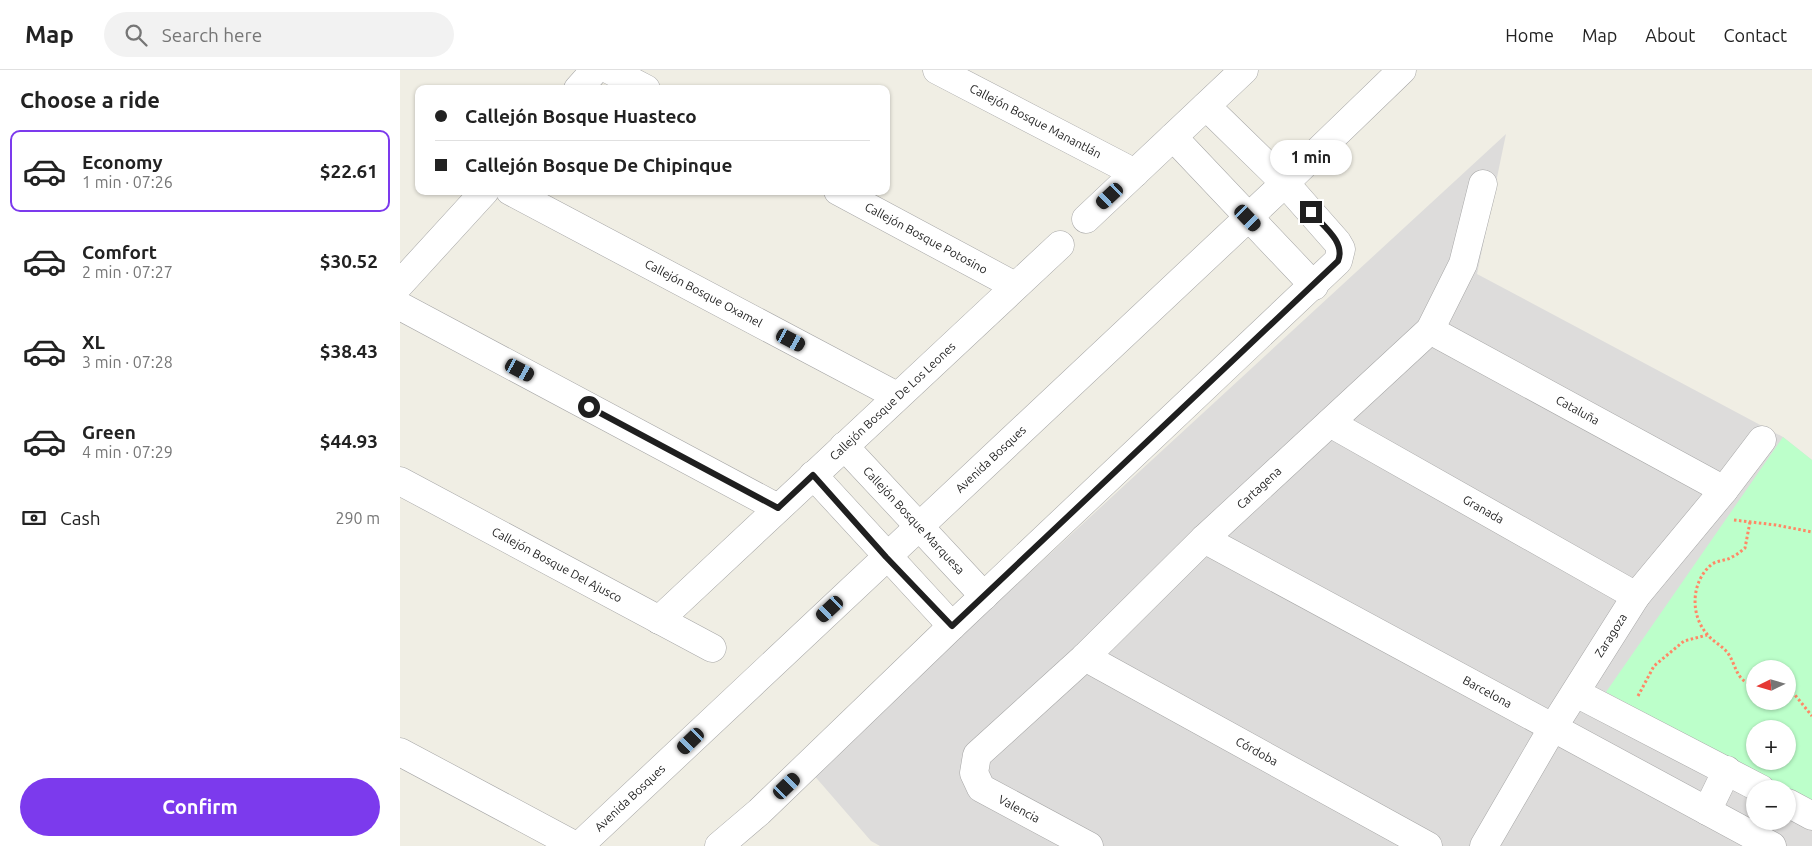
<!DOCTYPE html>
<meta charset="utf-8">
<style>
body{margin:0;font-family:Ubuntu,sans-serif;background:#f2f2f2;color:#222;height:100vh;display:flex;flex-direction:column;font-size:19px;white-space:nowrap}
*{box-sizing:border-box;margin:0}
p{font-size:16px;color:#767676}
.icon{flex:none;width:28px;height:28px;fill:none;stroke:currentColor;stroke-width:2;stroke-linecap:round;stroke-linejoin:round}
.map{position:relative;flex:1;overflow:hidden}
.drawer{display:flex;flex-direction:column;background:#fff;width:400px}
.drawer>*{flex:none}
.banner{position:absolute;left:15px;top:15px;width:475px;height:110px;border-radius:10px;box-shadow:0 1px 4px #0004;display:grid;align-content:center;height:110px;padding:0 20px;background:#fff}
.needle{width:32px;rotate:265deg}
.tools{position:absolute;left:1346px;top:590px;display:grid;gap:10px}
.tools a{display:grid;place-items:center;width:50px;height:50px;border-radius:50%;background:#fff;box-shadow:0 1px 4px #0004;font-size:25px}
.end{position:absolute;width:22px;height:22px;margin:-11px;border:6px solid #1f1f1f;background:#fff;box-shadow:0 0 0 2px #fff}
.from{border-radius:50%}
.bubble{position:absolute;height:35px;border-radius:18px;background:#fff;box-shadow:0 1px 4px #0004;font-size:16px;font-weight:700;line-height:35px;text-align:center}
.car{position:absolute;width:15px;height:30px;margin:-15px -8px;border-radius:6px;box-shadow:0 0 4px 1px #0007;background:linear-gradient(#222 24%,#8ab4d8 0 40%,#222 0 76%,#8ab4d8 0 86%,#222 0)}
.banner b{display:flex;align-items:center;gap:18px;height:48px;font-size:19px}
.banner b+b{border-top:1px solid #e0e0e0}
.banner i{width:12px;height:12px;background:#222}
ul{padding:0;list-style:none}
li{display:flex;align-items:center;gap:15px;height:82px;margin:0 10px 8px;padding:0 10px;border:2px solid transparent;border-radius:10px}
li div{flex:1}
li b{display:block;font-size:19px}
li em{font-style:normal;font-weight:700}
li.current{border-color:#7c3aed}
li>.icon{width:45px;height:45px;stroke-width:1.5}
h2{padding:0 20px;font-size:22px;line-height:60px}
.pay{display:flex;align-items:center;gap:12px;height:55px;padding:0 20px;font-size:19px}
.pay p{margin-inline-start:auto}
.primary-button{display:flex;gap:10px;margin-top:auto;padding:10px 20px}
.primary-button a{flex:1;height:58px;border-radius:30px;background:#7c3aed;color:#fff;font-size:20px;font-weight:700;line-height:58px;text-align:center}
header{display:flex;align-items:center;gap:30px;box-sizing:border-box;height:70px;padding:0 25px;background:#fff;border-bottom:1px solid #e0e0e0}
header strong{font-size:24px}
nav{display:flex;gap:28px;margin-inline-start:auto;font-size:18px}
.search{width:350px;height:45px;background:#f2f2f2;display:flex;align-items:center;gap:12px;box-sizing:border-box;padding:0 18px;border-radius:28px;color:#767676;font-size:19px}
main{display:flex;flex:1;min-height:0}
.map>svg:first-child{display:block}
.residential{fill:#dddcdb;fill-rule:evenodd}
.park{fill:#bcffca;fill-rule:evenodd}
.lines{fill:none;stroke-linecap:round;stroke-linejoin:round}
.minor-casing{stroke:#a6a6a6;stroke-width:29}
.path{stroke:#f86;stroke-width:3;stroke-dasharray:2.5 2.5;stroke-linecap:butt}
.minor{stroke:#fff;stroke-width:28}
.route{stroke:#1f1f1f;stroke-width:6}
.labels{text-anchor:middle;stroke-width:4;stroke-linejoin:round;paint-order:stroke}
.street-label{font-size:12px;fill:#1f1f1f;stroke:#fff}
</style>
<header>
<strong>Map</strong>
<div class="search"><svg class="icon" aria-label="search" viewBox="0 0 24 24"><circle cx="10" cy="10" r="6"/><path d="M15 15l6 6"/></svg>Search here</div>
<nav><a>Home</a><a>Map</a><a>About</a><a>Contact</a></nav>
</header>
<main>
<section class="drawer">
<h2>Choose a ride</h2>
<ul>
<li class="current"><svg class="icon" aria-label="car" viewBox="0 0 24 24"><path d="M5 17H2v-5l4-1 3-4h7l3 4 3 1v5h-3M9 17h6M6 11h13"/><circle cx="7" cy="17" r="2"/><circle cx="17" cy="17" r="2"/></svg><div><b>Economy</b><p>1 min · 07:26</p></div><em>$22.61</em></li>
<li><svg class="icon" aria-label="car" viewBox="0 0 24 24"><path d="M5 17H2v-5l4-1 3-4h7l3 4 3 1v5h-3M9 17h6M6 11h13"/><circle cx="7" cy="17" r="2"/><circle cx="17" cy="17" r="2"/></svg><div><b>Comfort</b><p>2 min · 07:27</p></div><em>$30.52</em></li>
<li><svg class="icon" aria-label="car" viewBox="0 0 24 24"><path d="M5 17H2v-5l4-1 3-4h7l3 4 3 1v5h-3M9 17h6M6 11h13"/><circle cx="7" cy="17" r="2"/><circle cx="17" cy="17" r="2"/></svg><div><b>XL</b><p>3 min · 07:28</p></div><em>$38.43</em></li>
<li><svg class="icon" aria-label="car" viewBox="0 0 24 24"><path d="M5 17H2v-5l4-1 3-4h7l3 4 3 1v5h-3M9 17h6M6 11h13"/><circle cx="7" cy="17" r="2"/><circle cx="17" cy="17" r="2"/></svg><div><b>Green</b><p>4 min · 07:29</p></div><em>$44.93</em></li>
</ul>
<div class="pay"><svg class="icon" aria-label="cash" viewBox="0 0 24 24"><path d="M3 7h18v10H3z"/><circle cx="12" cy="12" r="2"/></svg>Cash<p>290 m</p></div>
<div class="primary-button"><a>Confirm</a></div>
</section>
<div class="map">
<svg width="1412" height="776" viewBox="0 0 1412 776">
<rect width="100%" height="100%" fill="#f0eee4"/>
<path class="residential" d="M1106 64 1077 204 1383 367 1412 390V776H480L471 771 412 703ZM1355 599H1388V631H1355ZM1355 659H1388V691H1355ZM1355 719H1388V751H1355Z"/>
<path class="park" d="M1383 367 1412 390V733L1206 622ZM1355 599H1388V631H1355ZM1355 659H1388V691H1355Z"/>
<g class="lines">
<defs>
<g id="minor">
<polyline points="210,0 246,19"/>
<path id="s1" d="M537 0 735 103"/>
<polyline points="178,19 195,0"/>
<polyline points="773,67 914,216"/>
<path id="s2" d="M110 121 497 326"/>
<path id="s3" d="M438 121 615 216"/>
<polyline points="686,149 844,0"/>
<polyline points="0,214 85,121"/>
<polyline points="0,236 378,438"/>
<path id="s4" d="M1030 260 1324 420"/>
<path id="s5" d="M930 353 1236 526"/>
<path id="s6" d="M444 376 584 526"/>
<polyline points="413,405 552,556"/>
<path id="s7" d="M0 411 312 578"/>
<path id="s8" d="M804 469 1372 776"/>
<path id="s9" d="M259 550 660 175"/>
<path id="s10" d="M685 587 1028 776"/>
<polyline points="1176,623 1361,719"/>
<polyline points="0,682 176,776"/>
<polyline points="1388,733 1412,746"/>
<polyline points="1307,741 1327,700"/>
<path id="s11" d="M179 776 885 113 1002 0"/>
<polyline points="319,776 359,742 552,556 938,191 941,179 937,172 885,113 806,36"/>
<path id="s12" d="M689 776 581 718 574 703 577 685 685 587 804 469 1030 260 1063 194 1083 114"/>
<path id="s13" d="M1084 776 1152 659 1236 526 1324 420 1362 370"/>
</g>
</defs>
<use href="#minor" class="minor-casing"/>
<g class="path">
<polyline points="1334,450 1376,455 1412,462"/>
<path d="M1350 452 1345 478C1341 481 1337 485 1332 487 1326 491 1317 490 1311 495 1291 512 1290 545 1307 564 1312 571 1321 575 1327 582 1337 595 1335 612 1355 615"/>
<polyline points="1388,619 1391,620 1412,646"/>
<polyline points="1238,626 1254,596 1284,571 1307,565"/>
</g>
<use href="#minor" class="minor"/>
</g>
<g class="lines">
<path class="route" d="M189 337 378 438 413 405 486 487 552 556 938 191C946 172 923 156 911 142"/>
</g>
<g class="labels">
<g class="street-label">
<text dy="4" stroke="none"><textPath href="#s1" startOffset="111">Callejón Bosque Manantlán</textPath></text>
<text dy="4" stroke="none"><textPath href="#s3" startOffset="100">Callejón Bosque Potosino</textPath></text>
<text dy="4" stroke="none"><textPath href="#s2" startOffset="219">Callejón Bosque Oxamel</textPath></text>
<text dy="4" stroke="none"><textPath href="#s9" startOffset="320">Callejón Bosque De Los Leones</textPath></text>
<text dy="4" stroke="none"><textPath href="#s4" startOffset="168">Cataluña</textPath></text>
<text dy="4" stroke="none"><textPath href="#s11" startOffset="565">Avenida Bosques</textPath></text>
<text dy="4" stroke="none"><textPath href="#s12" startOffset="546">Cartagena</textPath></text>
<text dy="4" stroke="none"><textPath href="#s5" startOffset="176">Granada</textPath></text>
<text dy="4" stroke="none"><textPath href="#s6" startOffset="102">Callejón Bosque Marquesa</textPath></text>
<text dy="4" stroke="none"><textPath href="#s7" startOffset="178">Callejón Bosque Del Ajusco</textPath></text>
<text dy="4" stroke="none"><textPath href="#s13" startOffset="246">Zaragoza</textPath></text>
<text dy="4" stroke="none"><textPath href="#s8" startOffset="322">Barcelona</textPath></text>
<text dy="4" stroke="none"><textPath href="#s10" startOffset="196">Córdoba</textPath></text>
<text dy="4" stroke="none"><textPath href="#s11" startOffset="70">Avenida Bosques</textPath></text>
<text transform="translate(619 739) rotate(28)" y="4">Valencia</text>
</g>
</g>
</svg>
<div class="tools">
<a><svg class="needle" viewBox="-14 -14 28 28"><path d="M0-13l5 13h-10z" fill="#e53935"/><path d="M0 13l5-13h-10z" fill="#767676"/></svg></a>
<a>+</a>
<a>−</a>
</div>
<i class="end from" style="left:189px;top:337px"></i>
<i class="end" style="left:911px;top:142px"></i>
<div class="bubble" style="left:870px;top:70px;width:82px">1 min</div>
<i class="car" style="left:710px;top:126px;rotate:227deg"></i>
<i class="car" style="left:848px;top:148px;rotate:136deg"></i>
<i class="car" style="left:391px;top:270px;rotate:118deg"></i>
<i class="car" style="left:120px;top:300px;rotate:118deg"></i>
<i class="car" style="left:430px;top:539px;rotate:227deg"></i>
<i class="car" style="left:291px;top:671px;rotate:226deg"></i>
<i class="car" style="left:387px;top:716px;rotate:46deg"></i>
<div class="banner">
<b><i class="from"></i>Callejón Bosque Huasteco</b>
<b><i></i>Callejón Bosque De Chipinque</b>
</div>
</div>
</main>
